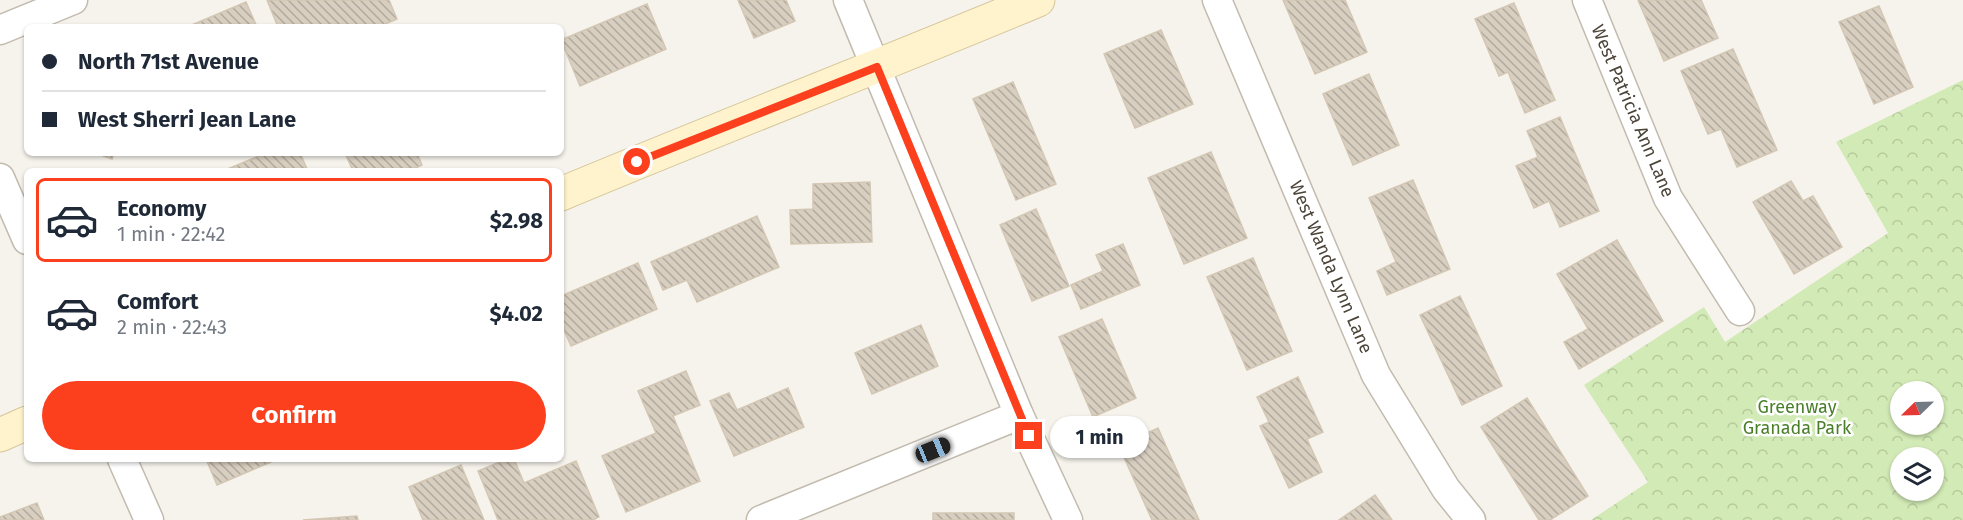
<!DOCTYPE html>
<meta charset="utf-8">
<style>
body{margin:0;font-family:"Fira Sans",sans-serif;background:#f6f6f7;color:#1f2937;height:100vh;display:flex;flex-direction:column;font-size:22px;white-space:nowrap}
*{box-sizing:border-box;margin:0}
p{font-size:20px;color:#747a83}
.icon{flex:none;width:33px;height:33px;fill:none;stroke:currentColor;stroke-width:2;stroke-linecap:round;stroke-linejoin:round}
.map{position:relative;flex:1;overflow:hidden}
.side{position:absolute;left:24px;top:168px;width:540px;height:294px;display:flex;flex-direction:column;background:#fff;border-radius:9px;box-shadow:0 2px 4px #0004}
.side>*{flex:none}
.top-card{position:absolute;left:24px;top:24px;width:540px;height:132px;border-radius:9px;box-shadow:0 2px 4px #0004;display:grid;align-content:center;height:132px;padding:0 18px;background:#fff}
.needle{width:39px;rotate:247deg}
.fabs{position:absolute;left:1890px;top:381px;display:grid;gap:12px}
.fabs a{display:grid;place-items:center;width:54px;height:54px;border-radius:50%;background:#fff;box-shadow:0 2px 4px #0004;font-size:30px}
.end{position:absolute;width:27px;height:27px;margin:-14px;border:8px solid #fc3f1d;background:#fff;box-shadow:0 0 0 3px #fff}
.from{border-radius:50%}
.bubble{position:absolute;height:42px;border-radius:21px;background:#fff;box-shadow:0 2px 4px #0004;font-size:20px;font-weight:700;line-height:42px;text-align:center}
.car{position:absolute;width:18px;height:36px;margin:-18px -9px;border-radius:8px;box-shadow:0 0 4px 2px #0007;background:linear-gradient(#222 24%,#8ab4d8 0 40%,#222 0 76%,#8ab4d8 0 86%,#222 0)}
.top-card b{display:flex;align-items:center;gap:21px;height:57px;font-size:22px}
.top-card b+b{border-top:2px solid #e0e1e3}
.top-card i{width:15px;height:15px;background:#1f2937}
ul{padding:10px 0 0;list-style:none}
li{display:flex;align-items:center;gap:18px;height:84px;margin:0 12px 9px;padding:0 6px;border:3px solid transparent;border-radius:9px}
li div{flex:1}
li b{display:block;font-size:22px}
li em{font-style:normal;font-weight:700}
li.current{border-color:#fc3f1d}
li>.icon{width:54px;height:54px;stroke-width:1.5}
.cta{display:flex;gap:12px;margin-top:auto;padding:12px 18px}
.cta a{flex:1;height:69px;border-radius:36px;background:#fc3f1d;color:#fff;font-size:24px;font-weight:700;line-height:69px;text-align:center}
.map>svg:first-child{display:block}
.park{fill:url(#park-crowns);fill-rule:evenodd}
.building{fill:url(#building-back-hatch);stroke:#d3c7b4;stroke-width:1.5}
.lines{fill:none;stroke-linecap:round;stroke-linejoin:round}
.street-casing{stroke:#c2bbae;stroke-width:31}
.secondary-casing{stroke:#d6c79b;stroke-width:35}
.street{stroke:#fff;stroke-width:28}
.secondary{stroke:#fff3cd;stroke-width:33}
.route{stroke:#fc3f1d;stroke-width:8}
.labels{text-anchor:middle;stroke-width:5;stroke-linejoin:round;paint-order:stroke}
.street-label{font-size:18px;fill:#4b4439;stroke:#fff}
.park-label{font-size:18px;fill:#4a7f2a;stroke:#fff}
</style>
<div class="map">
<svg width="1963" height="520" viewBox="0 0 1963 520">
<defs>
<pattern id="park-crowns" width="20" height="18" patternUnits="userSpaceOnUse" patternTransform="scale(1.5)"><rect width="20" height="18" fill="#d2eab5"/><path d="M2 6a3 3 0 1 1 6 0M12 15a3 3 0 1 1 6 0" fill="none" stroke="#b6ca9c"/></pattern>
<pattern id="building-back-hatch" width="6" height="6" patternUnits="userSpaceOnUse" patternTransform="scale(1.5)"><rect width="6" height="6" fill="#d8cfc1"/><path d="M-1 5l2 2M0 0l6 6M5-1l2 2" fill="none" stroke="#b1aa9e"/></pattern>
</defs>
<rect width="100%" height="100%" fill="#f6f3ec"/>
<path class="park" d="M1963 80V520H1591L1648 482 1584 385 1704 307 1725 342 1888 233 1836 142ZM1900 392H1934V424H1900ZM1900 458H1934V490H1900Z"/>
<g class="building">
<polygon points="267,0 389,0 397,19 378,27 278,27"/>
<polygon points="738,0 786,0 795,21 754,38"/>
<polygon points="1283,0 1345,0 1367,52 1315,74"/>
<polygon points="1638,0 1701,0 1718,38 1664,61"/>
<polygon points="246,2 257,27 187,27"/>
<polygon points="1514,3 1555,100 1525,113 1508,72 1499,76 1475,19"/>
<polygon points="647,4 666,49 580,86 561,40"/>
<polygon points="1879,6 1913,87 1874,104 1839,22"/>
<polygon points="1161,30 1193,104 1135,128 1104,54"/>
<polygon points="1733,49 1777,150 1737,167 1721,129 1708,134 1681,71"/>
<polygon points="1369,74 1399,145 1353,165 1323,94"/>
<polygon points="1013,82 1056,184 1016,200 973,99"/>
<polygon points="1560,117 1599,211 1560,227 1549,201 1534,208 1516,166 1538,157 1527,131"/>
<polygon points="1211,152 1247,238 1184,264 1148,178"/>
<polygon points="95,153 114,153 112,159"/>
<polygon points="266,153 300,153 308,171 223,171"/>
<polygon points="345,153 417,153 422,165 409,171 353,171"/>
<polygon points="1413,180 1450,269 1387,295 1377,271 1396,262 1369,198"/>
<polygon points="1791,181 1803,201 1813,196 1842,247 1794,274 1753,202"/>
<polygon points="870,182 872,242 791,244 790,210 813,209 813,184"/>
<polygon points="1036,209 1069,286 1032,301 1000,225"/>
<polygon points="757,216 779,267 697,302 687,280 663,290 651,262"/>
<polygon points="1617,240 1663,321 1579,369 1564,342 1588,329 1557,274"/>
<polygon points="1123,244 1140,285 1081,309 1071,285 1103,271 1096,255"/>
<polygon points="1253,258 1292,351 1247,370 1207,277"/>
<polygon points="638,263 657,309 571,346 561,323 561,296"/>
<polygon points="1460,296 1502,386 1462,405 1420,315"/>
<polygon points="1102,319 1136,398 1093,417 1059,337"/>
<polygon points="921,325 938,366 872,394 855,353"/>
<polygon points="686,371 700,405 673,416 700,481 626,512 602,456 656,433 638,391"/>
<polygon points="1298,377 1323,432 1307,439 1322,472 1289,488 1260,426 1269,422 1257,397"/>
<polygon points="788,388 804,427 734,456 710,401 729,393 737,410"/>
<polygon points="1527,398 1588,496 1550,520 1539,520 1481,427"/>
<polygon points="1158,428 1199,520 1152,520 1119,446"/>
<polygon points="206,459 278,459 217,485"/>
<polygon points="507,459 514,459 524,483 576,461 599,517 593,520 498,520 478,471"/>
<polygon points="461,465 484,520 423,520 409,487"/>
<polygon points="1375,495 1392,520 1339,520"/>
<polygon points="37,503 44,520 0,520 0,517"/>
<rect x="933" y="513" width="81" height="7"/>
<polygon points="357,516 358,520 303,520"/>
</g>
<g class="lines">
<defs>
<g id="street">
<polyline points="848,0 1019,415 1068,520"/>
<polyline points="1217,0 1376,375 1446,489 1471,520"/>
<polyline points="1587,0 1668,198 1740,311"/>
<polyline points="0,30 73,0"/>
<polyline points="0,178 27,240"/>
<polyline points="122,459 149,520"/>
<polyline points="761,520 1019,415"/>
</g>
<g id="secondary">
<path d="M561 194C719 128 880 66 1038 0"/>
<polyline points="0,435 27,423"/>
</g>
</defs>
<use href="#street" class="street-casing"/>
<use href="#secondary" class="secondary-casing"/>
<use href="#street" class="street"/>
<use href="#secondary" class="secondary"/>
</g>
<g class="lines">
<polyline class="route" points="637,162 877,67 1029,436"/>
</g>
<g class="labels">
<g class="street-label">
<text transform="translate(1633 111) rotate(67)" y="6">West Patricia Ann Lane</text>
<text transform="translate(1331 267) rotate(67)" y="6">West Wanda Lynn Lane</text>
</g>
<g class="park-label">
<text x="1797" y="413">Greenway<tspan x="1797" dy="21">Granada Park</tspan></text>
</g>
</g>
</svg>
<div class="fabs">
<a><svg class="needle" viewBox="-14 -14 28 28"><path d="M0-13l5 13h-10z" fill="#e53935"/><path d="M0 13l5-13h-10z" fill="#747a83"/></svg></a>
<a><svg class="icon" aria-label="layers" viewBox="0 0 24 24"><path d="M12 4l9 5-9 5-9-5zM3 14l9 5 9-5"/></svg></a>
</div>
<i class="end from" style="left:637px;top:162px"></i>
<i class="end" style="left:1029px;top:436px"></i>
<div class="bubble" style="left:1050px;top:416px;width:99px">1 min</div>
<i class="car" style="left:933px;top:450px;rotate:68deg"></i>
<div class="top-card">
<b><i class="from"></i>North 71st Avenue</b>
<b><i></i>West Sherri Jean Lane</b>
</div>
<section class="side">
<ul>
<li class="current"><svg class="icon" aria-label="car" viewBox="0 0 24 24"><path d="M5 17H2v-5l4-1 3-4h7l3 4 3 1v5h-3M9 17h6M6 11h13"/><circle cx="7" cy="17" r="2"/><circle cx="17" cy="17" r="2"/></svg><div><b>Economy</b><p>1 min · 22:42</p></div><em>$2.98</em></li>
<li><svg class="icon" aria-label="car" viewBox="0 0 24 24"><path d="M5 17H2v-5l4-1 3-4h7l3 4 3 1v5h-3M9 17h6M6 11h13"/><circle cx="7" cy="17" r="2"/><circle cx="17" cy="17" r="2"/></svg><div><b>Comfort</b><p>2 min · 22:43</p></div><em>$4.02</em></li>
</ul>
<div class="cta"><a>Confirm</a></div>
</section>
</div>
